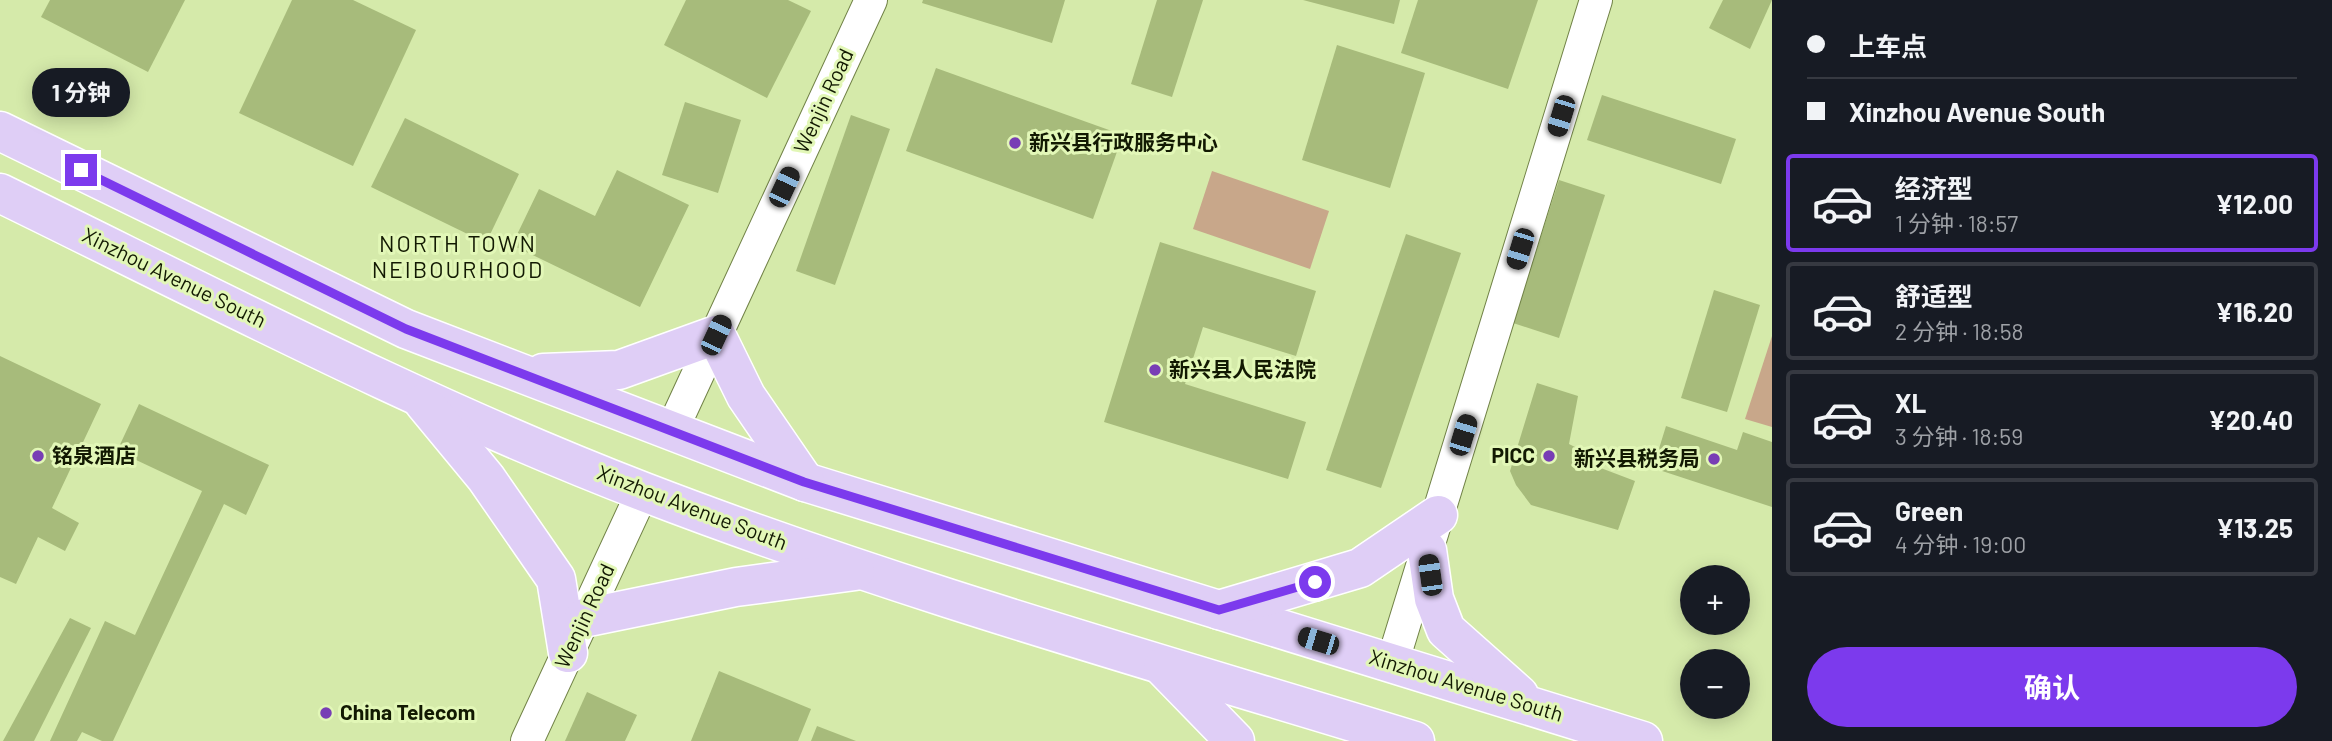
<!DOCTYPE html>
<html lang="zh">
<meta charset="utf-8">
<style>
body{margin:0;font-family:Barlow,"Noto Sans SC",sans-serif;background:#242831;color:#f1f3f6;height:100vh;display:flex;flex-direction:column;font-size:26px;white-space:nowrap}
*{box-sizing:border-box;margin:0}
p{font-size:23px;color:#9ea1a6}
.icon{flex:none;width:38px;height:38px;fill:none;stroke:currentColor;stroke-width:2;stroke-linecap:round;stroke-linejoin:round}
.map{position:relative;flex:1;overflow:hidden}
.side{display:flex;flex-direction:column;background:#171b24;width:560px}
.side>*{flex:none}
.guide{display:grid;align-content:center;height:154px;padding:0 35px;background:#171b24}
.fabs{position:absolute;left:1680px;top:565px;display:grid;gap:14px}
.fabs a{display:grid;place-items:center;width:70px;height:70px;border-radius:50%;background:#171b24;box-shadow:0 4px 18px #0003;font-size:35px}
.end{position:absolute;width:32px;height:32px;margin:-16px;border:9px solid #7c3aed;background:#fff;box-shadow:0 0 0 4px #fff}
.from{border-radius:50%}
.bubble{position:absolute;height:49px;border-radius:24px;background:#171b24;box-shadow:0 4px 18px #0003;font-size:23px;font-weight:700;line-height:49px;text-align:center}
.car{position:absolute;width:21px;height:42px;margin:-21px -10px;border-radius:9px;box-shadow:0 0 5px 2px #0007;background:linear-gradient(#222 24%,#8ab4d8 0 40%,#222 0 76%,#8ab4d8 0 86%,#222 0)}
.guide b{display:flex;align-items:center;gap:24px;height:66px;font-size:26px}
.guide b+b{border-top:2px solid #363941}
.guide i{width:18px;height:18px;background:#f1f3f6}
ul{padding:0;list-style:none}
li{display:flex;align-items:center;gap:21px;height:98px;margin:0 14px 10px;padding:0 21px;border:4px solid #363941;border-radius:7px}
li div{flex:1}
li b{display:block;font-size:26px}
li em{font-style:normal;font-weight:700}
li.selected{border-color:#7c3aed}
li>.icon{width:63px;height:63px;stroke-width:1.5}
.action{display:flex;gap:14px;margin-top:auto;padding:14px 35px}
.action a{flex:1;height:80px;border-radius:42px;background:#7c3aed;color:#fff;font-size:28px;font-weight:700;line-height:80px;text-align:center}
main{display:flex;flex:1;min-height:0}
.map>svg:first-child{display:block}
.green{fill:#c8a78a}
.building{fill:#a7bb7b}
.lines{fill:none;stroke-linecap:round;stroke-linejoin:round}
.minor-casing{stroke:#718247;stroke-width:34}
.primary-casing{stroke:#fff;stroke-width:41}
.minor{stroke:#fff;stroke-width:32}
.primary{stroke:#dfcef6;stroke-width:38}
.route{stroke:#7c3aed;stroke-width:9}
.poi-dot{fill:#783eb5;stroke:#e2f7b7;stroke-width:2.5}
.labels{text-anchor:middle;stroke-width:6;stroke-linejoin:round;paint-order:stroke}
.street-label{font-size:21px;fill:#121902;stroke:#e2f7b7}
.poi-label{font-size:21px;font-weight:bold;fill:#121902;stroke:#e2f7b7;text-anchor:start}
.neighbourhood-label{font-size:23px;letter-spacing:2px;fill:#121902;stroke:#e2f7b7}
</style>
<main>
<div class="map">
<svg width="1772" height="741" viewBox="0 0 1772 741">
<rect width="100%" height="100%" fill="#d5eaaa"/>
<g class="green">
<polygon points="1212,171 1329,211 1310,269 1193,229"/>
<polygon points="1772,336 1772,427 1745,419"/>
</g>
<g class="building">
<polygon points="50,0 185,0 148,72 41,17"/>
<polygon points="292,0 353,0 416,30 353,166 239,113"/>
<polygon points="686,0 788,0 811,11 767,98 664,45"/>
<polygon points="923,0 1065,0 1052,43 922,3"/>
<polygon points="1157,0 1203,0 1172,97 1131,84"/>
<polygon points="1303,0 1400,0 1394,24"/>
<polygon points="1418,0 1538,0 1508,89 1401,53"/>
<polygon points="1723,0 1772,0 1750,49 1709,28"/>
<polygon points="1337,45 1425,73 1390,188 1302,160"/>
<polygon points="936,68 1123,135 1093,219 906,151"/>
<polygon points="1602,95 1736,139 1721,184 1587,140"/>
<polygon points="685,102 741,120 718,193 662,175"/>
<polygon points="851,115 890,129 835,285 796,271"/>
<polygon points="405,118 519,174 486,243 371,187"/>
<polygon points="617,170 689,205 640,307 512,245 539,189 595,216"/>
<polygon points="1559,180 1605,195 1559,338 1513,323"/>
<polygon points="1406,234 1461,253 1381,488 1326,470"/>
<polygon points="1160,242 1316,291 1296,356 1203,327 1185,384 1306,422 1288,479 1104,422"/>
<polygon points="1714,290 1760,305 1727,412 1681,398"/>
<polygon points="0,356 101,404 52,508 79,523 65,551 38,537 16,584 0,577"/>
<polygon points="1537,383 1578,396 1569,444 1583,451 1585,462 1635,481 1618,530 1531,505 1516,485 1510,471"/>
<polygon points="139,404 269,465 246,515 224,504 113,741 102,741 82,732 77,741 50,741 105,621 135,635 202,491 117,451"/>
<polygon points="1666,426 1737,450 1743,432 1772,442 1772,507 1653,468"/>
<polygon points="70,618 91,628 34,741 3,741"/>
<polygon points="719,671 811,709 798,741 691,741"/>
<polygon points="587,692 637,715 625,741 565,741"/>
<polygon points="817,726 856,741 811,741"/>
</g>
<g class="lines">
<defs>
<g id="minor">
<polyline points="672,430 871,0"/>
<polyline points="1392,664 1596,0"/>
<polyline points="527,741 643,491"/>
</g>
<g id="primary">
<polyline points="0,131 406,329 805,482 1643,741"/>
<path d="M0 193C213 297 423 407 644 492 896 589 1157 662 1415 741"/>
<polyline points="543,373 619,370 716,335 746,396 805,482"/>
<polyline points="424,403 486,478 556,579 568,653"/>
<polyline points="1427,550 1434,599 1446,630 1519,695"/>
<polyline points="1219,610 1360,568 1438,515"/>
<polyline points="584,618 736,587 855,571"/>
<polyline points="1163,667 1235,741"/>
</g>
</defs>
<use href="#minor" class="minor-casing"/>
<use href="#primary" class="primary-casing"/>
<use href="#minor" class="minor"/>
<use href="#primary" class="primary"/>
</g>
<g class="lines">
<polyline class="route" points="81,170 406,329 804,482 1219,610 1315,582"/>
</g>
<g class="poi-dot">
<circle cx="1015" cy="143" r="7"/>
<circle cx="1155" cy="370" r="7"/>
<circle cx="38" cy="456" r="7"/>
<circle cx="1549" cy="456" r="7"/>
<circle cx="1714" cy="459" r="7"/>
<circle cx="326" cy="713" r="7"/>
</g>
<g class="labels">
<g class="street-label">
<text transform="translate(824 101) rotate(-65)" y="7">Wenjin Road</text>
<text transform="translate(174 278) rotate(26)" y="7">Xinzhou Avenue South</text>
<text transform="translate(692 508) rotate(21)" y="7">Xinzhou Avenue South</text>
<text transform="translate(585 616) rotate(-65)" y="7">Wenjin Road</text>
<text transform="translate(1466 686) rotate(17)" y="7">Xinzhou Avenue South</text>
</g>
<g class="poi-label">
<text x="1029" y="150">新兴县行政服务中心</text>
<text x="1169" y="377">新兴县人民法院</text>
<text x="52" y="463">铭泉酒店</text>
<text x="1535" y="463" text-anchor="end">PICC</text>
<text x="1700" y="466" text-anchor="end">新兴县税务局</text>
<text x="340" y="720">China Telecom</text>
</g>
<g class="neighbourhood-label">
<text x="458" y="252">NORTH TOWN<tspan x="458" dy="26">NEIBOURHOOD</tspan></text>
</g>
</g>
</svg>
<div class="fabs">
<a>+</a>
<a>−</a>
</div>
<i class="end from" style="left:1315px;top:582px"></i>
<i class="end" style="left:81px;top:170px"></i>
<div class="bubble" style="left:32px;top:68px;width:98px">1 分钟</div>
<i class="car" style="left:1561px;top:116px;rotate:197deg"></i>
<i class="car" style="left:784px;top:187px;rotate:25deg"></i>
<i class="car" style="left:1520px;top:249px;rotate:197deg"></i>
<i class="car" style="left:716px;top:335px;rotate:25deg"></i>
<i class="car" style="left:1463px;top:435px;rotate:17deg"></i>
<i class="car" style="left:1430px;top:575px;rotate:352deg"></i>
<i class="car" style="left:1318px;top:641px;rotate:287deg"></i>
</div>
<section class="side">
<div class="guide">
<b><i class="from"></i>上车点</b>
<b><i></i>Xinzhou Avenue South</b>
</div>
<ul>
<li class="selected"><svg class="icon" aria-label="car" viewBox="0 0 24 24"><path d="M5 17H2v-5l4-1 3-4h7l3 4 3 1v5h-3M9 17h6M6 11h13"/><circle cx="7" cy="17" r="2"/><circle cx="17" cy="17" r="2"/></svg><div><b>经济型</b><p>1 分钟 · 18:57</p></div><em>¥12.00</em></li>
<li><svg class="icon" aria-label="car" viewBox="0 0 24 24"><path d="M5 17H2v-5l4-1 3-4h7l3 4 3 1v5h-3M9 17h6M6 11h13"/><circle cx="7" cy="17" r="2"/><circle cx="17" cy="17" r="2"/></svg><div><b>舒适型</b><p>2 分钟 · 18:58</p></div><em>¥16.20</em></li>
<li><svg class="icon" aria-label="car" viewBox="0 0 24 24"><path d="M5 17H2v-5l4-1 3-4h7l3 4 3 1v5h-3M9 17h6M6 11h13"/><circle cx="7" cy="17" r="2"/><circle cx="17" cy="17" r="2"/></svg><div><b>XL</b><p>3 分钟 · 18:59</p></div><em>¥20.40</em></li>
<li><svg class="icon" aria-label="car" viewBox="0 0 24 24"><path d="M5 17H2v-5l4-1 3-4h7l3 4 3 1v5h-3M9 17h6M6 11h13"/><circle cx="7" cy="17" r="2"/><circle cx="17" cy="17" r="2"/></svg><div><b>Green</b><p>4 分钟 · 19:00</p></div><em>¥13.25</em></li>
</ul>
<div class="action"><a>确认</a></div>
</section>
</main>
